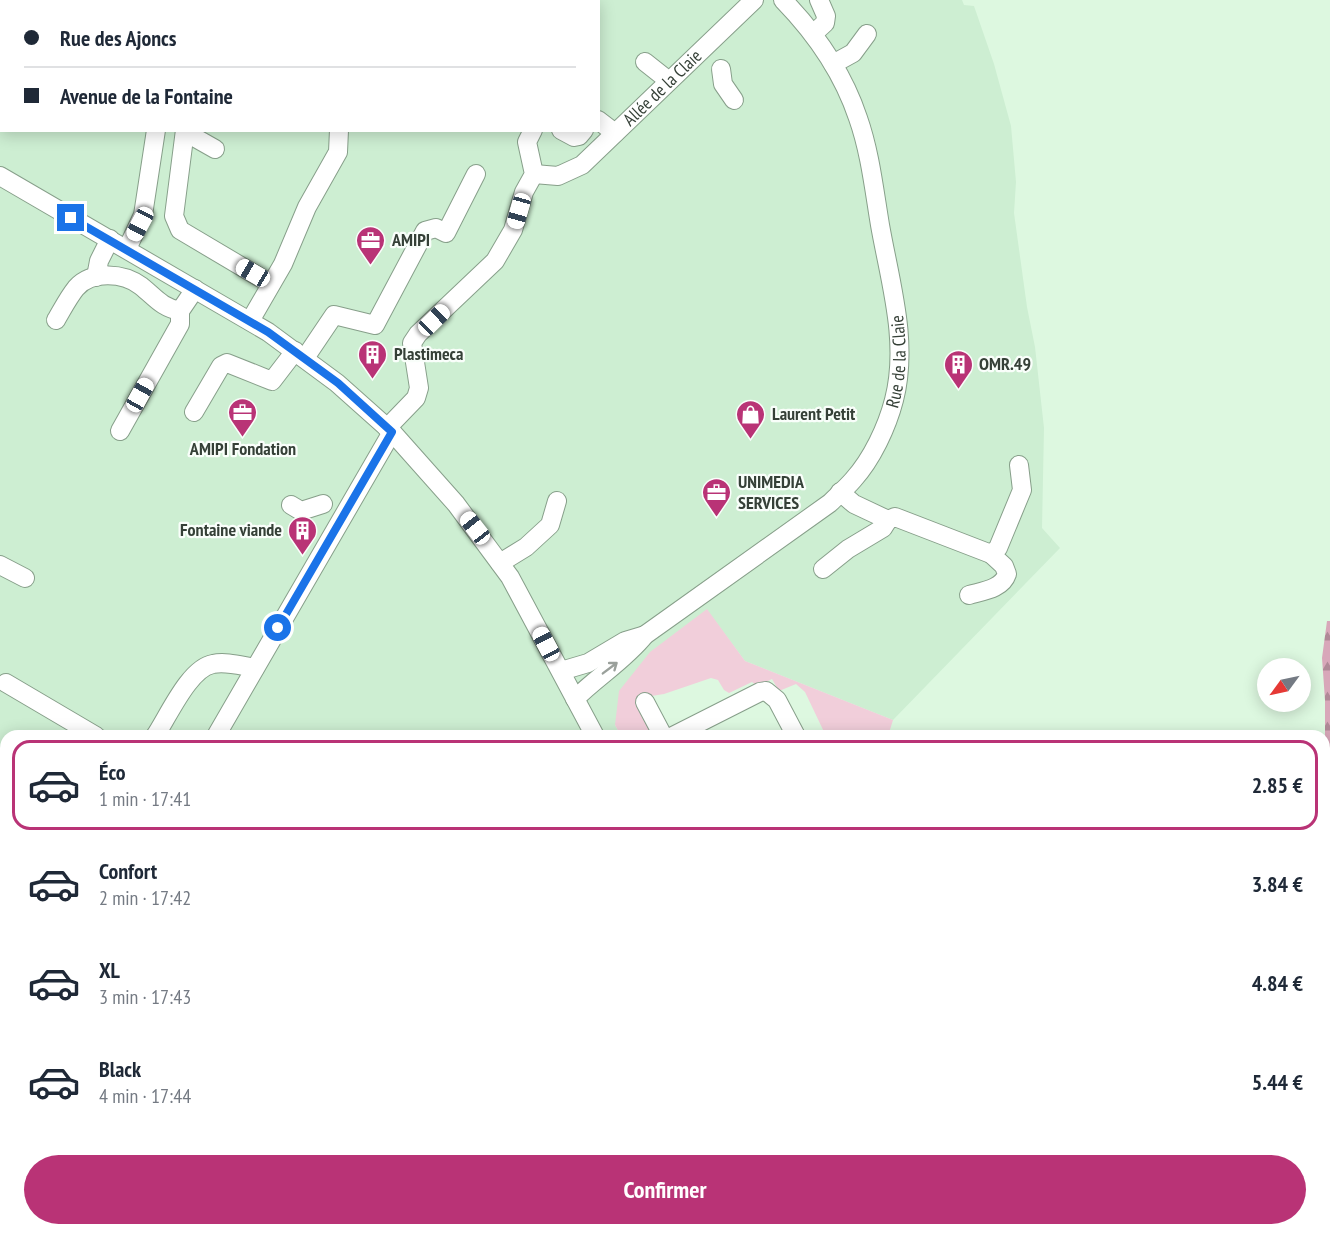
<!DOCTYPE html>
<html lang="fr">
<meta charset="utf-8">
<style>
body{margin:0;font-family:"PT Sans Narrow",sans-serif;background:#f2f2f3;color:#1f2937;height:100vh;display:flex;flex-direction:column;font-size:22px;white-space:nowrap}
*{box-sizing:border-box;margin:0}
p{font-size:20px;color:#747a83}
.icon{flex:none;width:33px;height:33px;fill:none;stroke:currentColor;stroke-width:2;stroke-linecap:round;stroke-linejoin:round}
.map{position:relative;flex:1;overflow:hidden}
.side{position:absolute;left:0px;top:730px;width:1330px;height:506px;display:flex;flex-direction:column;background:#fff;border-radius:18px 18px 0 0;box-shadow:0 3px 15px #0003}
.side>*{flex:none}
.banner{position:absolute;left:0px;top:0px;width:600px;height:132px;box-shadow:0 3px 15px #0003;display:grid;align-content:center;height:132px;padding:0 24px;background:#fff}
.needle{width:39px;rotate:237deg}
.tools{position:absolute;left:1257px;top:658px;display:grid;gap:12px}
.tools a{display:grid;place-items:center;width:54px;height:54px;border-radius:50%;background:#fff;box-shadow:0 3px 15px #0003;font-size:30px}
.end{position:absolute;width:27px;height:27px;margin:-14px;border:8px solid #1a73e8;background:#fff;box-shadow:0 0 0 3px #fff}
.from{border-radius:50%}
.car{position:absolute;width:18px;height:36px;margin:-18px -9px;border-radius:8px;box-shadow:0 0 4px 2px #0007;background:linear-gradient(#fff 24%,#345 0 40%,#fff 0 76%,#345 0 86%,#fff 0)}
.banner b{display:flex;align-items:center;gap:21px;height:57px;font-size:22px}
.banner b+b{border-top:2px solid #e0e1e3}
.banner i{width:15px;height:15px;background:#1f2937}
ul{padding:10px 0 0;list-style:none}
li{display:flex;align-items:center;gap:18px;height:90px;margin:0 12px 9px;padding:0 12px;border:3px solid transparent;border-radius:18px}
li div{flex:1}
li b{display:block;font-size:22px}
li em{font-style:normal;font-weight:800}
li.current{border-color:#b93376}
li>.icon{width:54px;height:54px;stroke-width:1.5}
.button{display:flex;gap:12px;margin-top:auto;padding:12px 24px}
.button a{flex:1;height:69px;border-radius:36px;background:#b93376;color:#fff;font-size:24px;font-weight:800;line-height:69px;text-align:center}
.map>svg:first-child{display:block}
.built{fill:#cdeed2;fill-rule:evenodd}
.green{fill:#f1ceda}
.forest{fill:url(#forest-firs)}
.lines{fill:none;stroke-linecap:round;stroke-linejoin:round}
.minor-casing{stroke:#879f8a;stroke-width:20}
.highway-casing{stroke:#b48998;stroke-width:29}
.minor{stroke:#fff;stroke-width:18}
.highway{stroke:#f9b1cd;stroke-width:27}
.oneway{stroke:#9aa09b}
.route{stroke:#1a73e8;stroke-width:8}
.labels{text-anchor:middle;stroke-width:4.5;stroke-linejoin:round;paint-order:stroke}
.street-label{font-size:18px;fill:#354037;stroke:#f9fefa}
.poi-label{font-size:18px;font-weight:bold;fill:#354037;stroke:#f9fefa;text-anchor:start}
</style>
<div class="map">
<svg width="1330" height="1235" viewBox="0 0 1330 1235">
<defs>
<pattern id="forest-firs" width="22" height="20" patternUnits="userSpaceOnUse" patternTransform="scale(1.5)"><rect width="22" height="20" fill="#d8a7b9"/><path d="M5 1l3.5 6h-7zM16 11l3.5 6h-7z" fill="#b08997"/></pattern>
</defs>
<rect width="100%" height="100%" fill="#ddf8e0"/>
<g class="built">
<path d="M0 0H962L964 5 974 6 994 64 1011 126 1016 182 1014 213 1027 307 1035 347 1044 428 1042 528 1060 548 893 720 745 661 707 610 615 725 621 736H6V869L0 878ZM2 2H598V130H2Z"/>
<polygon points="0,1074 6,1078 6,1230 225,1230 227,1235 0,1235"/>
<polygon points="366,1230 756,1230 732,1235 374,1235"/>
</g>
<g class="green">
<polygon points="707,609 745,661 893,720 888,736 826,736 805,692 796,684 779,691 772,679 757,686 752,682 729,693 724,690 718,680 711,678 664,694 645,697 656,733 649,736 621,736 615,725 619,691 650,652"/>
<polygon points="6,869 6,1078 0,1074 0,878"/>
<polygon points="236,1230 366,1230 374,1235 244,1235"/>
</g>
<polygon class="forest" points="1327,621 1330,621 1330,775 1325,750 1325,700 1322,658"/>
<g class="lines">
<defs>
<g id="minor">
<polyline points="249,0 253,2"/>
<polyline points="188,2 189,0"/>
<polyline points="223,2 223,0"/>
<polyline points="386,2 386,0"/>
<polyline points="813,34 825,23 826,16 819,0"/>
<polyline points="645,62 669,81"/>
<polyline points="833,64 853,53 867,34"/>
<polyline points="721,69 723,84 734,100"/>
<polyline points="598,120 615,133"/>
<polyline points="185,130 174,216 180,230 271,284"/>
<polyline points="561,130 574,137 579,136 584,130"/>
<polyline points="185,132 215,149"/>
<path id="s1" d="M534 174 558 176 582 165 754 0"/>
<polyline points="0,176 268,332 337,383 392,432 456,504 510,577 595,736"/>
<polyline points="127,249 143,215 156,130"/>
<polyline points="96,277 99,261 110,239"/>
<path d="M56 320C62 310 68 298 76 288 92 270 124 273 141 286 156 298 161 307 180 311"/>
<polyline points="250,321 283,264 307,207 338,152 339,130"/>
<polyline points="305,358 334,315 375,325 425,231 436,228 446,233 476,174"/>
<polyline points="194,412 221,366 227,363 272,381 295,351"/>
<polyline points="387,428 416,398 419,388 412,343 418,334 495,261 513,230 524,192 534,174 527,142 533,130"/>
<polyline points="120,431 180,324 180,311 195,289"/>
<polyline points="291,505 301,511 323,504"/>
<polyline points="888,520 895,517 991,554 998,548 1022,490 1019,465"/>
<polyline points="500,563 526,547 550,525 557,501"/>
<polyline points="0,565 25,578"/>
<polyline points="823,569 848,549 883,528 888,520 854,504 840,492"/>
<path d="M969 595C983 591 1002 589 1007 574L1004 566 991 554"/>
<polyline points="561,671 588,663 625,641 645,635"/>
<polyline points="6,683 96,736"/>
<path id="s2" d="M575 699C597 677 625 660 645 635L830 503C838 495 846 488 853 480 872 459 887 427 894 400 909 342 890 282 880 225 874 189 870 152 858 118 843 73 816 34 783 0"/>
<polyline points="645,702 663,736"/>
<path d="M155 736C168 717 189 668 213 664 226 661 242 666 255 668"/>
<polyline points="216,736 392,432"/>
<polyline points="673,736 760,692 766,691 777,700 796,736"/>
<polyline points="0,1093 6,1097"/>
<polyline points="132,1230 137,1235"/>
<polyline points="176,1230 179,1235"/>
<polyline points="875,1230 879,1235"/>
<polyline points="1327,1235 1330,1228"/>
</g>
<g id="highway">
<polyline points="0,1023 6,1027"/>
<polyline points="0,1048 6,1052"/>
<polyline points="279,1230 287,1235"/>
<polyline points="315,1230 322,1235"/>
</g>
</defs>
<use href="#minor" class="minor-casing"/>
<use href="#highway" class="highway-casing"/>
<use href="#minor" class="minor"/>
<use href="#highway" class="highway"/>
</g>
<defs><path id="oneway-shaft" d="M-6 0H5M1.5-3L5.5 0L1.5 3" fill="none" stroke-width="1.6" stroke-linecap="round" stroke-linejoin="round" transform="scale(1.5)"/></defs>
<use class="oneway" href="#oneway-shaft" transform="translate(610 668) rotate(-37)"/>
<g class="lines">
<polyline class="route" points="71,218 268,332 338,383 392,432 278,628"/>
</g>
<defs>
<symbol id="office-pin" viewBox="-11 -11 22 30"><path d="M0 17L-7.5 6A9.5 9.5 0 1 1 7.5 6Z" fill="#b93376" stroke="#f9fefa"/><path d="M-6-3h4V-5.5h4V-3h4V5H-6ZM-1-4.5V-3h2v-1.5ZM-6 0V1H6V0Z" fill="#fff"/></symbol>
<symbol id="building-pin" viewBox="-11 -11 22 30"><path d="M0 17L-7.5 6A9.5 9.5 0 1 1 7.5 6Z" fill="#b93376" stroke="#f9fefa"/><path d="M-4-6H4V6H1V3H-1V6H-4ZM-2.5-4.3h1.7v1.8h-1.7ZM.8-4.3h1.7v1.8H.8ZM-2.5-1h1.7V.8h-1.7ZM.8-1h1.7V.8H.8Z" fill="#fff"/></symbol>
<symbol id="shop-pin" viewBox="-11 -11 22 30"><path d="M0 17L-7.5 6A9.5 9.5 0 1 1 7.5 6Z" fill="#b93376" stroke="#f9fefa"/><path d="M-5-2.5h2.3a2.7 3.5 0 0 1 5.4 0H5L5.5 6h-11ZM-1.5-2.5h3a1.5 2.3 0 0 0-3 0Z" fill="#fff"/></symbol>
</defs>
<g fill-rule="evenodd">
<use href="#office-pin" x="354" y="224" width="33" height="45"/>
<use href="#building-pin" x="356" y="338" width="33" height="45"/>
<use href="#building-pin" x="942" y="348" width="33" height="45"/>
<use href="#office-pin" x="226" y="396" width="33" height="45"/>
<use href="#shop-pin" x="734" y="398" width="33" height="45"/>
<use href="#office-pin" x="700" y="476" width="33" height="45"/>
<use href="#building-pin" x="286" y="514" width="33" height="45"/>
</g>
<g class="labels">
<g class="street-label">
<text dy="6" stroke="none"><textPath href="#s1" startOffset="162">Allée de la Claie</textPath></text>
<text dy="6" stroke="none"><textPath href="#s2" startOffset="484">Rue de la Claie</textPath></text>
</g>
<g class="poi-label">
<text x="392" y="246">AMIPI</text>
<text x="394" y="360">Plastimeca</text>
<text x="979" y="370">OMR.49</text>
<text x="772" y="420">Laurent Petit</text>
<text x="243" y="455" text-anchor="middle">AMIPI Fondation</text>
<text x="738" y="488">UNIMEDIA<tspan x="738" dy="21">SERVICES</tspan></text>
<text x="282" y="536" text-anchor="end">Fontaine viande</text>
</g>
</g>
</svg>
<div class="tools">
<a><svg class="needle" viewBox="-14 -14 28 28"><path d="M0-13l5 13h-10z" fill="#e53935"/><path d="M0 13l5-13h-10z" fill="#747a83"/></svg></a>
</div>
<i class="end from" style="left:278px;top:628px"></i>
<i class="end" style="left:71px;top:218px"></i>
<i class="car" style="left:519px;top:211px;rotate:196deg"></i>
<i class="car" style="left:140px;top:224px;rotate:208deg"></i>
<i class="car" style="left:253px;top:273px;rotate:300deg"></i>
<i class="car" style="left:434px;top:320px;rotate:46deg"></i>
<i class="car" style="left:140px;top:395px;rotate:29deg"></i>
<i class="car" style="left:475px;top:528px;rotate:322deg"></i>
<i class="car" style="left:546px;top:644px;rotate:332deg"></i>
<div class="banner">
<b><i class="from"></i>Rue des Ajoncs</b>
<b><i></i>Avenue de la Fontaine</b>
</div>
<section class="side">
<ul>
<li class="current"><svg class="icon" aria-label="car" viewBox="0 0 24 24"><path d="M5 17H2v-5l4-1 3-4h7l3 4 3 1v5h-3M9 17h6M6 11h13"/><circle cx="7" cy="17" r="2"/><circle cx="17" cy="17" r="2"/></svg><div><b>Éco</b><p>1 min · 17:41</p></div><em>2.85 €</em></li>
<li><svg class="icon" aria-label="car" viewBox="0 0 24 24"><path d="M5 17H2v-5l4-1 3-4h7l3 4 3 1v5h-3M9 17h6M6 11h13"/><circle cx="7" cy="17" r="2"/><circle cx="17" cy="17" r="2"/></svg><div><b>Confort</b><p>2 min · 17:42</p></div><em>3.84 €</em></li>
<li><svg class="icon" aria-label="car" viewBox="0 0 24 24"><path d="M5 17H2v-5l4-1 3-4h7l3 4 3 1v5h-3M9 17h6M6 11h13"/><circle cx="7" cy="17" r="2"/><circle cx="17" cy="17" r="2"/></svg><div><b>XL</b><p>3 min · 17:43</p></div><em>4.84 €</em></li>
<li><svg class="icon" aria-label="car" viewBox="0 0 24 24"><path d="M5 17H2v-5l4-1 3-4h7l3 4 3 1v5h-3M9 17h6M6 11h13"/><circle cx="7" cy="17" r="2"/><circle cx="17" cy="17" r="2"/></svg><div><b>Black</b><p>4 min · 17:44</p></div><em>5.44 €</em></li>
</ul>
<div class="button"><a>Confirmer</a></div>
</section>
</div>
